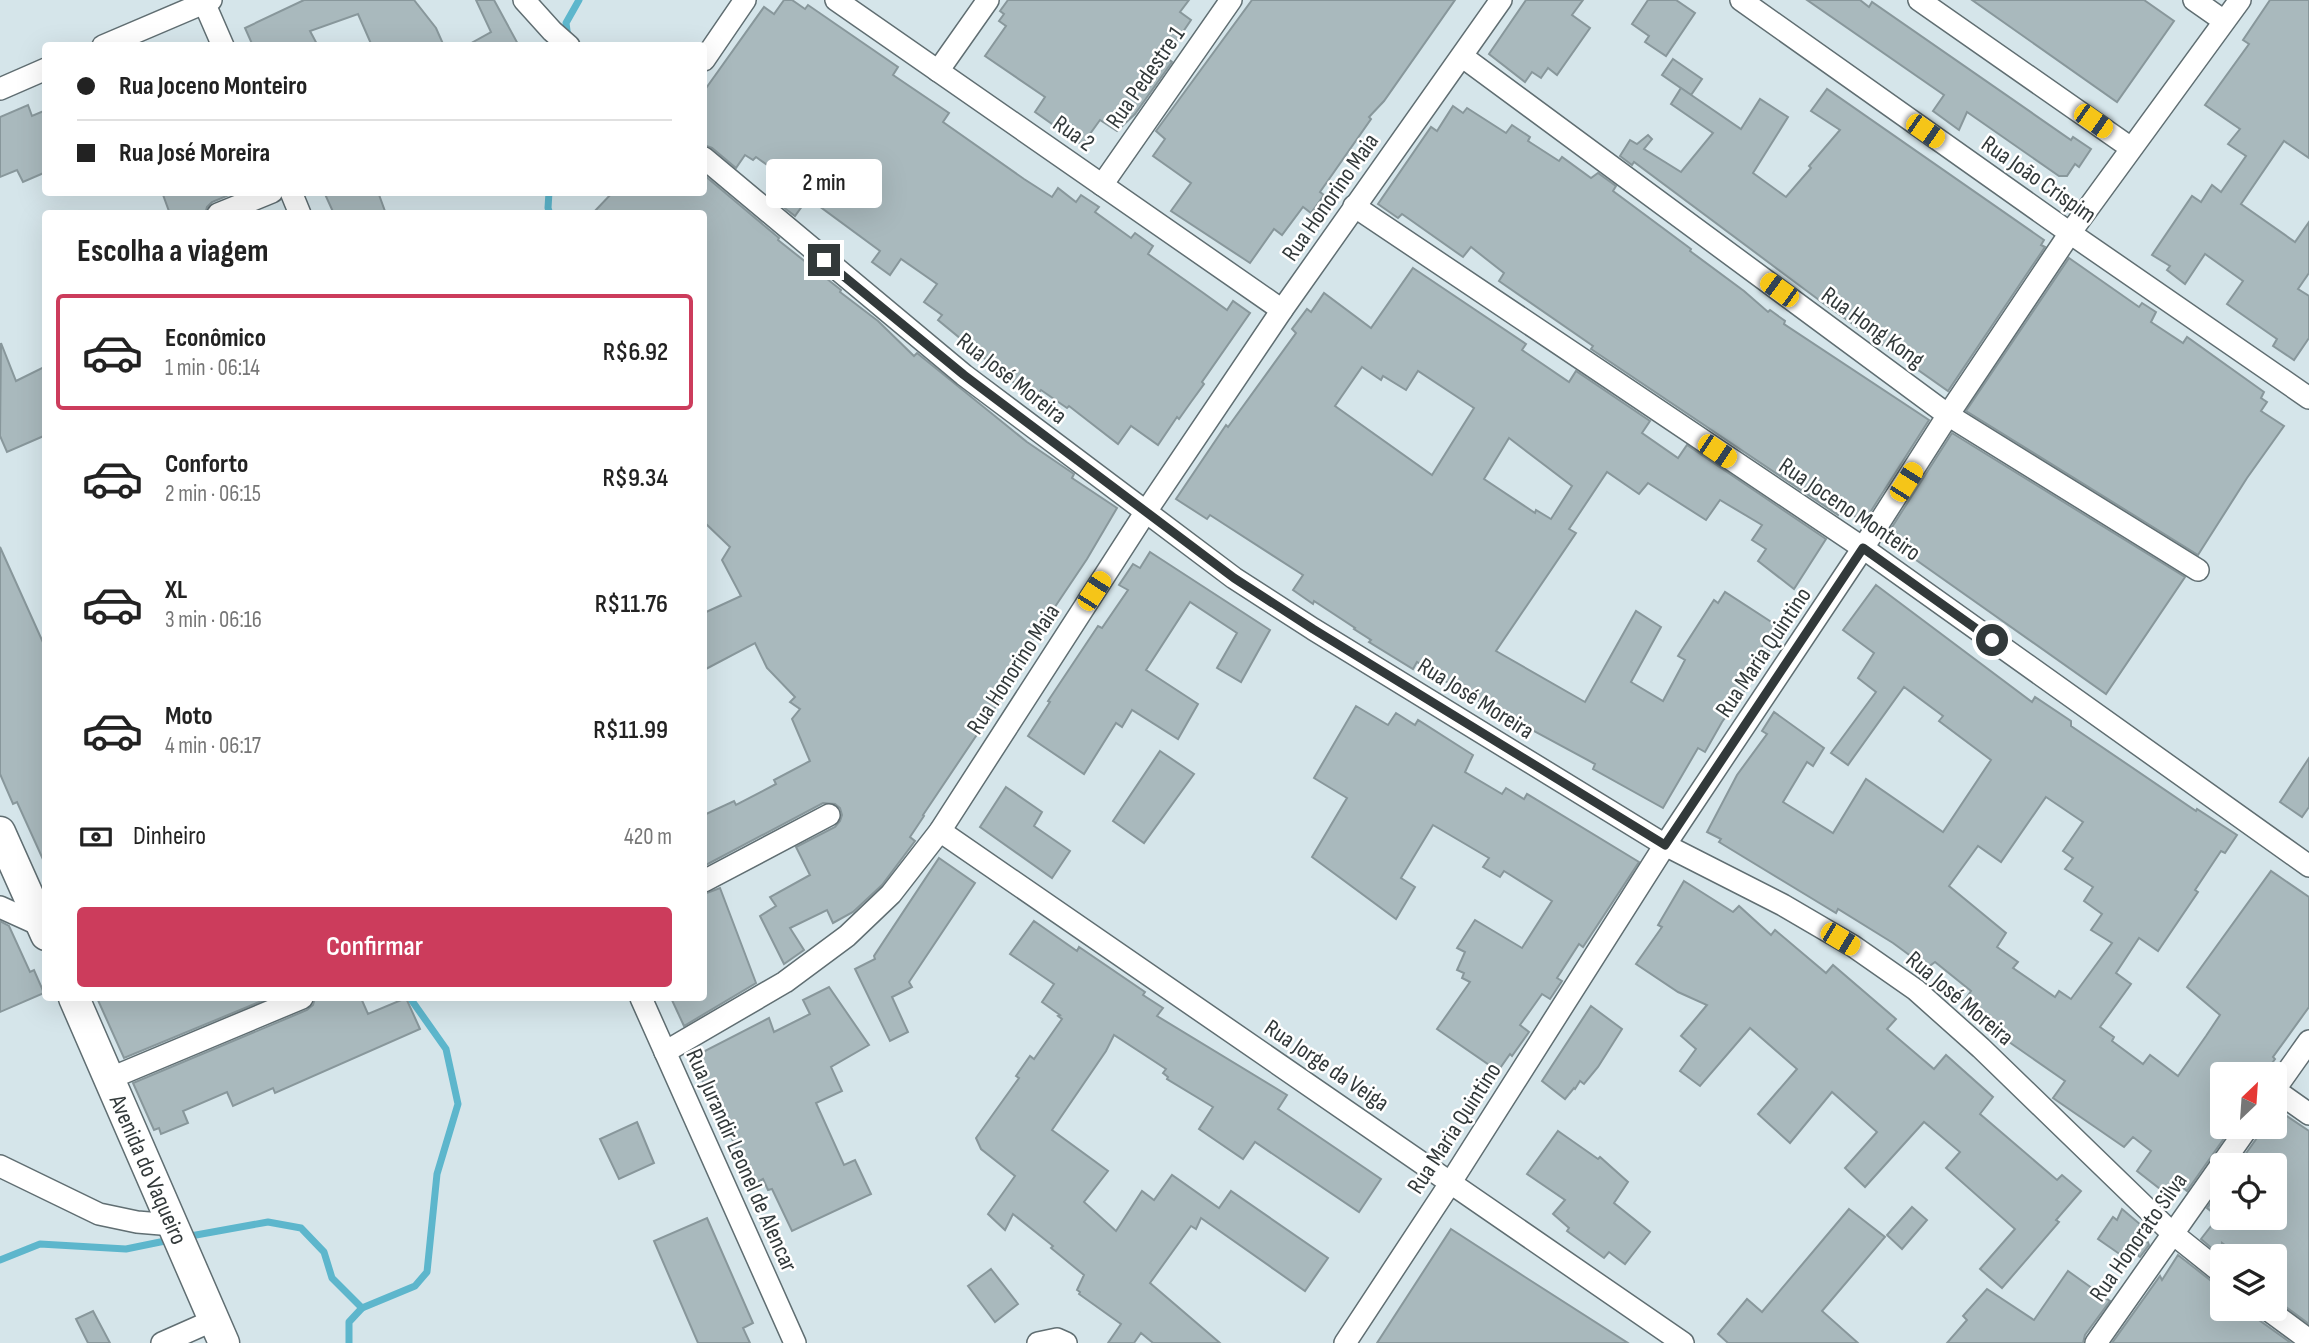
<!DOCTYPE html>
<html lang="pt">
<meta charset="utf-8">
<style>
body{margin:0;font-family:"Sofia Sans Condensed",sans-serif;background:#f2f2f2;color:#222;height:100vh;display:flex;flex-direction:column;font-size:26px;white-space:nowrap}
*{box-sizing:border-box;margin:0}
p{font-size:23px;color:#767676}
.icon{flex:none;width:38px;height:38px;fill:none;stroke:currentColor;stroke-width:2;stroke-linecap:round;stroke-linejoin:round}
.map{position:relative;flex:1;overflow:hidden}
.panel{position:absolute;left:42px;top:210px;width:665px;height:791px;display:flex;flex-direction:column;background:#fff;border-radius:7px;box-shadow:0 7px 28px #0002}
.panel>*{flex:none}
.banner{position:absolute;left:42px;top:42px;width:665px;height:154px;border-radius:7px;box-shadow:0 7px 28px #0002;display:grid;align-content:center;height:154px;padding:0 35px;background:#fff}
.needle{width:46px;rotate:25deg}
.tools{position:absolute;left:2210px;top:1062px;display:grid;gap:14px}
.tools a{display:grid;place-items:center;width:77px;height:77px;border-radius:7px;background:#fff;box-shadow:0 7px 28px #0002;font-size:35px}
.end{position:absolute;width:32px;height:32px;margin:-16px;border:9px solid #32393a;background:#fff;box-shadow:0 0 0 4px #fff}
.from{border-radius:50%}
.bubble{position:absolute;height:49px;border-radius:7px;background:#fff;box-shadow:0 7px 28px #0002;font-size:23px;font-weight:600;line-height:49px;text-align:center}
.car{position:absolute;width:21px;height:42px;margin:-21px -10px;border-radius:9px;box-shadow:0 0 5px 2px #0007;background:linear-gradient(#f5c518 24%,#345 0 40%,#f5c518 0 76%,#345 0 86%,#f5c518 0)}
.banner b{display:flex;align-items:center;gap:24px;height:66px;font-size:26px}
.banner b+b{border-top:2px solid #e0e0e0}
.banner i{width:18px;height:18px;background:#222}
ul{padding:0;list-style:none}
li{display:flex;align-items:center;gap:21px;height:116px;margin:0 14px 10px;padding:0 21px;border:4px solid transparent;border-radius:7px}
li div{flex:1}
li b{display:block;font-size:26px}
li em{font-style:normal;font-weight:600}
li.selected{border-color:#cc3c5c}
li>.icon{width:63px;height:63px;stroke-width:1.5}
h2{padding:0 35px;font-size:32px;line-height:84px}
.pay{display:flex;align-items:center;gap:18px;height:77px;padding:0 35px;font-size:26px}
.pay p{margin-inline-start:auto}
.action{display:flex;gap:14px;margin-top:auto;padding:14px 35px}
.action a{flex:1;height:80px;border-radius:7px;background:#cc3c5c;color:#fff;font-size:28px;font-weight:600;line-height:80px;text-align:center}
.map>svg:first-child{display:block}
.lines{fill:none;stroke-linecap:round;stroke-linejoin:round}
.stream{stroke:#5db6cc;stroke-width:7}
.building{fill:#a9b9bd;stroke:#88979b;stroke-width:2;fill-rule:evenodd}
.street-casing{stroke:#606e72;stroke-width:24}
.secondary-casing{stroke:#606e72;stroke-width:33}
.street{stroke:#fff;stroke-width:21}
.secondary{stroke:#fff;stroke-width:30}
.route{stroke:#32393a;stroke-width:9}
.labels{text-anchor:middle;stroke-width:5;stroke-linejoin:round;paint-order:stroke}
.street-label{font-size:24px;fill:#32393a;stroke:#fff}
</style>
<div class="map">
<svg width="2309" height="1343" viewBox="0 0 2309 1343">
<rect width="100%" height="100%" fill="#d5e5ea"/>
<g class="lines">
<g class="stream">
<polyline points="568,38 566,23 579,0"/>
<polyline points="549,192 548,208 550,214"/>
<polyline points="185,1237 268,1222 301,1228 324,1252 332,1278 362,1308"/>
<polyline points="0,1260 40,1244 126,1249 170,1240"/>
<polyline points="349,1343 349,1322 362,1308 415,1286 427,1272 437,1174 458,1104 446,1049 410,998"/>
</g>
</g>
<g class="building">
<polygon points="304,0 414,0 436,28 444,46 372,46 358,14 310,31 318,46 253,46 245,28"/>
<polygon points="476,0 494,0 519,46 466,46 491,32"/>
<polygon points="784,0 792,0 805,9 808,5 898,67 893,75 949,113 943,122 1024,179 1052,197 1058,188 1076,202 1081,195 1099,207 1095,212 1131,238 1135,233 1153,246 1148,254 1202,292 1227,310 1233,301 1250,313 1202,382 1204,384 1191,402 1179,419 1177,417 1158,445 1131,426 1118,444 1069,406 1067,408 1041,390 1034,399 938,320 942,315 924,302 937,284 901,259 890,275 872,262 880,251 808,198 795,216 778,203 792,183 756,157 753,160 745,155 736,168 712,148 704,145 704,91 764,7 774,14"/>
<polygon points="1008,0 1189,0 1180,12 1191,20 1166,57 1172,62 1135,114 1117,131 1100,120 1082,145 1035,112 1045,97 985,56 1006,26 999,21 1004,14 1000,11"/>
<polygon points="1252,0 1455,0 1384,101 1369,117 1371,119 1320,192 1324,195 1311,213 1303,207 1282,235 1274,229 1250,263 1171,211 1191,183 1153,156 1165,139 1156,131"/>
<polygon points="1526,0 1583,0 1572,15 1590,28 1557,75 1548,68 1541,78 1532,72 1525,82 1489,54"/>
<polygon points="1648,0 1676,0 1695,13 1666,56 1645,42 1649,36 1632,24"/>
<polygon points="1807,0 1860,0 1869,7 1872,2 2071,140 2073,137 2091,149 2079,167 2075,164 2067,176 2059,176 1967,112 1959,130 1933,111 1944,95"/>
<polygon points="1972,0 2144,0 2174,21 2117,102"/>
<polygon points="2270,0 2309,0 2309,158 2284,141 2241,204 2295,242 2309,222 2309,273 2298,289 2309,296 2309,338 2294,360 2273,346 2277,339 2227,304 2243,281 2205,254 2185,284 2167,270 2170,266 2152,255 2192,196 2201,202 2212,185 2221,192 2246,156 2228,144 2240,129 2205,105 2249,44 2243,40"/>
<polygon points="1673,59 1702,79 1691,95 1662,75"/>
<polygon points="1681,88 1741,129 1760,99 1788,117 1753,173 1786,197 1811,168 1809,166 1840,130 1811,111 1827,89 2044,240 2041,245 2045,247 1948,391 1823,303 1634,162 1632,165 1620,156 1630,140 1637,144 1648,135 1652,139 1644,149 1681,172 1713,133 1671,104"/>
<polygon points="28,105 32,116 46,110 46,172 23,182 17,170 0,177 0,117"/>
<polygon points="1453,106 1463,113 1467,108 1506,133 1512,125 1530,137 1528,141 1559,161 1562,157 1591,178 1598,173 1616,186 1613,191 1691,249 1690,251 1744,291 1768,312 1770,310 1785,321 1784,324 1929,420 1864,522 1841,508 1838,515 1591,349 1593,346 1499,281 1504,273 1471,247 1463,257 1402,214 1398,218 1378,204 1431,127 1437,131"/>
<polygon points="704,175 779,238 778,240 841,290 840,292 878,321 914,356 917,353 1027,442 1074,474 1072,478 1117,508 1087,559 1018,662 1023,666 923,815 924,816 910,837 915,841 882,885 853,912 833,923 827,910 790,928 804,950 784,964 760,916 776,906 770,897 810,875 796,847 835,827 840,821 842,815 840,808 835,804 823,803 704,866 704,815 734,801 736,805 776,784 774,780 810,761 792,719 800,709 790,702 795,697 767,668 755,643 704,670 704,613 741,596 722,560 730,547 704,522 704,214 592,214 613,192 704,192"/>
<polygon points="162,192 236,192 212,202 207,207 205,214 170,214"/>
<polygon points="324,192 378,192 386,214 334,214"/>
<polygon points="2069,258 2139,307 2142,303 2156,312 2151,322 2183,343 2187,337 2264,392 2261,398 2267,402 2261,411 2284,426 2247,478 2198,555 1966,411"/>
<path d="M1413 268 1526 344 1522 350 1569 382 1576 371 1650 421 1642 433 1678 458 1687 445 1826 539 1794 589 1758 561 1766 549 1752 540 1762 525 1720 500 1706 520 1648 483 1639 494 1607 472 1569 529 1576 533 1496 651 1585 702 1636 611 1661 627 1631 682 1663 701 1685 660 1678 656 1714 600 1718 603 1725 592 1776 625 1761 648 1769 651 1750 683 1722 722 1705 752 1698 748 1663 808 1593 769 1595 764 1460 691 1417 662 1413 669 1369 642 1371 640 1354 629 1355 628 1314 601 1313 604 1293 590 1303 575 1210 515 1207 519 1176 499 1226 425 1228 427 1296 333 1292 329 1307 309 1311 312 1324 293 1371 328ZM1362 367 1381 380 1383 376 1406 390 1418 371 1474 408 1432 475 1335 406ZM1509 438 1572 486 1551 519 1536 510 1535 513 1484 479Z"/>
<polygon points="1,343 16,381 46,366 46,435 7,452 0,436"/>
<polygon points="1952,433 2185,577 2106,694 1885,538"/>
<polygon points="0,547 46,649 46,866 17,802 13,804 0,774"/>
<polygon points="1150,552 1270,630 1241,682 1217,668 1237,633 1190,602 1146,670 1198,704 1178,739 1132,710 1122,727 1116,723 1084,774 1028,736 1050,702 1048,701 1098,626 1102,628 1128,590 1119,585 1133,564 1140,568"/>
<path d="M1876 585 2032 702 2035 697 2071 721V726L2196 811 2197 809 2237 835 2225 853 2221 851 2195 890 2198 892 2158 951 2139 938 2116 973 2131 984 2100 1027 2114 1037 2112 1041 2143 1064 2150 1055 2178 1076 2206 1036 2220 1015 2187 987 2271 871 2309 897V1007L2273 1057 2275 1059 2264 1074H2222V1127H2232L2187 1191 2182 1187 2173 1199 2137 1171 2151 1151 2133 1137 2124 1147 2053 1098 2065 1081 1999 1035 1963 1002 1971 991 1935 962 1927 968 1893 943 1838 909 1836 913 1821 904 1719 842 1721 839 1707 832 1737 775 1767 734 1762 731 1774 712 1824 748 1813 766 1807 762 1783 802 1833 833 1866 779 1943 832 1991 760 1939 721 1943 716 1904 687 1848 765 1831 753 1876 692 1858 678 1874 653 1843 630ZM2046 797 2083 822 2063 851 2073 858 2065 869 2093 887 2084 901 2102 914 2091 930 2112 943 2071 999 2059 991 2055 997 2013 968 2018 962 1997 947 2006 933 1949 886 1978 846 2001 862Z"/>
<polygon points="1356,706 1388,725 1396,713 1415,725 1418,720 1473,755 1465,772 1502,794 1506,788 1524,799 1527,794 1639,862 1583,947 1579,944 1557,978 1562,981 1550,999 1542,994 1520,1025 1529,1032 1512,1056 1510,1054 1498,1071 1437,1029 1470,982 1462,978 1464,973 1457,970 1465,952 1457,948 1475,920 1522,948 1552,901 1504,871 1500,877 1483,867 1489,858 1433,825 1401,878 1415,887 1396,919 1312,857 1347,798 1314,778"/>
<polygon points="1160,751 1194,774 1144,843 1113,821"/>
<polygon points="2309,758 2309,807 2302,817 2280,802"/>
<polygon points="1006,787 1042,812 1034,826 1070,851 1052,878 980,827"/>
<polygon points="939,858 975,883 909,982 912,987 892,997 908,1032 890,1041 855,969 875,959 874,956"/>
<polygon points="1684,881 1733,912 1739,906 1771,935 1775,930 1826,973 1833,965 1896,1019 1887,1029 1934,1069 1946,1055 1993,1097 1980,1114 2057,1180 2062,1175 2081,1191 2056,1220 2059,1222 2002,1288 1980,1269 2015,1229 1946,1168 1960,1152 1924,1122 1865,1187 1845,1168 1877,1132 1832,1092 1790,1143 1758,1114 1797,1069 1750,1028 1700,1086 1680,1071 1696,1049 1681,1036 1707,1005 1678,992 1636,964 1662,927 1658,925"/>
<polygon points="720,888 756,983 684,1026 671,998 704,998 704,894"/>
<polygon points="0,921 9,926 30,972 34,970 44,993 0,1012"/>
<polygon points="1034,921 1077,951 1079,947 1145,992 1143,995 1163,1008 1157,1016 1287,1095 1278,1109 1381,1179 1359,1212 1255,1142 1243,1159 1199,1129 1213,1107 1167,1079 1168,1077 1163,1073 1166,1069 1114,1035 1106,1051 1052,1130 1108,1171 1084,1202 1116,1231 1142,1191 1154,1200 1172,1175 1219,1208 1231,1191 1328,1258 1305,1291 1201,1218 1196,1229 1191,1226 1150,1283 1220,1343 1153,1343 1141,1333 1134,1343 1108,1343 1121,1324 1079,1294 1080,1292 1077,1290 1084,1275 1051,1248 1053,1246 1013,1214 1005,1230 988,1214 1015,1176 981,1149 976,1138 1019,1078 1016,1076 1030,1056 1034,1059 1062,1019 1058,1016 1060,1015 1042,1002 1054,984 1010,954"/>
<polygon points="829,987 869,1045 831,1067 842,1091 816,1103 844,1165 855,1160 871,1194 792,1231 772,1189 768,1190 763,1179 752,1185 720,1111 714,1113 695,1060 698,1059 697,1055 769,1018 774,1032 810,1014 803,1000"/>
<polygon points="97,998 269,998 124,1058"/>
<polygon points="315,998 361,998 368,1014 406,998 420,1029 275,1093 273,1088 233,1106 227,1092 183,1111 188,1123 161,1134 159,1128 154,1130 133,1083 307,1010 313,1005"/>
<polygon points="1591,1006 1622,1029 1598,1067 1584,1084 1580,1081 1575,1089 1574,1088 1565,1099 1542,1081"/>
<polygon points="2275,1108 2309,1131 2309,1324 2275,1299 2275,1256 2240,1256 2222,1243 2222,1257 2201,1239 2218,1217 2207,1208 2222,1186 2222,1218 2275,1218 2275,1166 2237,1166 2259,1135 2261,1127 2275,1127"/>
<polygon points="637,1122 654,1163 619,1179 600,1139"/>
<polygon points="1558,1131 1598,1159 1600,1157 1628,1182 1614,1203 1650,1232 1625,1264 1609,1252 1604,1258 1567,1231 1569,1228 1553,1214 1565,1200 1527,1174"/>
<polygon points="1912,1207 1927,1220 1902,1249 1887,1235"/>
<polygon points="1849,1209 1885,1237 1822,1311 1858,1343 1728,1343 1718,1334 1747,1299 1762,1312"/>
<polygon points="2122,1209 2141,1225 2149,1245 2140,1257 2127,1248 2121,1255 2098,1239 2113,1217 2117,1220"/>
<polygon points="707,1218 753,1323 743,1328 750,1343 698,1343 654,1241"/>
<polygon points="1451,1229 1525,1277 1628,1343 1377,1343"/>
<polygon points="2178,1255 2214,1283 2222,1286 2222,1309 2254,1309 2259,1320 2291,1343 2112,1343 2160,1276 2162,1280"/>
<polygon points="991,1269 1018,1304 995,1322 968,1286"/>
<polygon points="2068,1271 2110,1301 2085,1335 2083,1343 1947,1343 1967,1320 1963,1316 1987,1289 2034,1320"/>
<polygon points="93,1311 110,1343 88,1343 76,1319"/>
</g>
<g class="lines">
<defs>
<g id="street">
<polyline points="203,0 223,46"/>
<polyline points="524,0 552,31 569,46"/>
<polyline points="836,0 1282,310"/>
<polyline points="1741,0 2070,233 2309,398"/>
<polyline points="1919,0 2131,148"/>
<polyline points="2194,0 2224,21"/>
<polyline points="103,46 211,0"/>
<polyline points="1463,57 1948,415 2198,570"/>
<polyline points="704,60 745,0"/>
<polyline points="938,71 988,0"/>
<polyline points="0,89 46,69"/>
<polyline points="704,158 964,375 1234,578 1313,629 1665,845 1783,905 1853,946 1916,990 1981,1048 2172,1233 2222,1273"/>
<polyline points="1102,185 1231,0"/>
<polyline points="291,192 300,214"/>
<polyline points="1354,206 1863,548 2309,866"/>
<polyline points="218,214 272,192"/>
<polyline points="940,831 1683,1343"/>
<polyline points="704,881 829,815"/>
<polyline points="0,907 42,926 46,925"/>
<polyline points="641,998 795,1343"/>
<polyline points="665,1052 785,982 847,936 891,894 940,831 1145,513 1282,310 1501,0"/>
<polyline points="111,1078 302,998"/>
<polyline points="2275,1089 2309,1041"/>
<polyline points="2275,1090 2309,1114"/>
<polyline points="0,1166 99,1214 137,1222 173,1225"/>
<polyline points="2267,1309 2309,1340"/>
<polyline points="162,1343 214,1320"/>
<polyline points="1038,1343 1057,1339 1066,1343"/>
<polyline points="1345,1343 1451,1182 1665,845 1863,548 1948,415 2070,233 2240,0"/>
<polyline points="2096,1343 2248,1127"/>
</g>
<g id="secondary">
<polyline points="0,832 46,935"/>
<path id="s1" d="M74 998 224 1343"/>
</g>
</defs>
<use href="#street" class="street-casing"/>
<use href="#secondary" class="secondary-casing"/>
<use href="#street" class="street"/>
<use href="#secondary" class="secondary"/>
</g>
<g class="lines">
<polyline class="route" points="824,260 964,375 1234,578 1313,629 1665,845 1863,548 1992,640"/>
</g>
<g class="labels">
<g class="street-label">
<text transform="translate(1145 77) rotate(-55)" y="8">Rua Pedestre 1</text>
<text transform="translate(1074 133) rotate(35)" y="8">Rua 2</text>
<text transform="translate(2039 179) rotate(35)" y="8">Rua João Crispim</text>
<text transform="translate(1330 197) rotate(-55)" y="8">Rua Honorino Maia</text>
<text transform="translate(1873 327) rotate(36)" y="8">Rua Hong Kong</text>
<text transform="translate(1012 378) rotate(38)" y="8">Rua José Moreira</text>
<text transform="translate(1850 509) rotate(34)" y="8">Rua Joceno Monteiro</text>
<text transform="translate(1763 652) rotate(-56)" y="8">Rua Maria Quintino</text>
<text transform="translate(1013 669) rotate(-57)" y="8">Rua Honorino Maia</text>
<text transform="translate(1476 698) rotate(32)" y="8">Rua José Moreira</text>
<text transform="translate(1960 998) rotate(40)" y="8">Rua José Moreira</text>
<text transform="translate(1327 1065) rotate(34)" y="8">Rua Jorge da Veiga</text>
<text transform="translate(1454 1128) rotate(-57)" y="8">Rua Maria Quintino</text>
<text transform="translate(742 1160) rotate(66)" y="8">Rua Jurandir Leonel de Alencar</text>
<text dy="8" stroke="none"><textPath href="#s1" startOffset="187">Avenida do Vaqueiro</textPath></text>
<text transform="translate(2138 1237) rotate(-55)" y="8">Rua Honorato Silva</text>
</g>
</g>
</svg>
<div class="tools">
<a><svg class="needle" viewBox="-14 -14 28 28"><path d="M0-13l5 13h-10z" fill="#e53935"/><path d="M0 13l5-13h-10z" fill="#767676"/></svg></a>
<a><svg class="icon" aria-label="locate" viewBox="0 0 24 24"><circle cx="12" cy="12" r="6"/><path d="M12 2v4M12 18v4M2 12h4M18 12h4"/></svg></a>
<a><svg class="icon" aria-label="layers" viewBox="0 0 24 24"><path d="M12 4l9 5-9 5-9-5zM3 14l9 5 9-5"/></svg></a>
</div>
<i class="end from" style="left:1992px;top:640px"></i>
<i class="end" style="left:824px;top:260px"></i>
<div class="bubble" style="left:766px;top:159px;width:116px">2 min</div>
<i class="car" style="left:2093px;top:121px;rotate:125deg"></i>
<i class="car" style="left:1925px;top:131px;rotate:125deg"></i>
<i class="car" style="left:1779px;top:290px;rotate:306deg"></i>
<i class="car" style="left:1717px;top:451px;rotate:124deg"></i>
<i class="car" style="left:1906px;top:482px;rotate:32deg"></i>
<i class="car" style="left:1094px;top:591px;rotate:33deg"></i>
<i class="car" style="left:1840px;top:939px;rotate:121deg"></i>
<div class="banner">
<b><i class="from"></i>Rua Joceno Monteiro</b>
<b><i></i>Rua José Moreira</b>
</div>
<section class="panel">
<h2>Escolha a viagem</h2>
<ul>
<li class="selected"><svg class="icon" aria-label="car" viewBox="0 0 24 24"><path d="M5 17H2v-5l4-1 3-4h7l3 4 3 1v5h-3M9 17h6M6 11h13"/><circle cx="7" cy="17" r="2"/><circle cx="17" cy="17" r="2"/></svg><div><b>Econômico</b><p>1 min · 06:14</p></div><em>R$6.92</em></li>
<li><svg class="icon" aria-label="car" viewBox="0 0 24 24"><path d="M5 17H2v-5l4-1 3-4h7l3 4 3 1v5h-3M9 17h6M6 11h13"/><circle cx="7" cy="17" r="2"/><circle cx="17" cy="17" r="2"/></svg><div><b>Conforto</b><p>2 min · 06:15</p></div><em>R$9.34</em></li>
<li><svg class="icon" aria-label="car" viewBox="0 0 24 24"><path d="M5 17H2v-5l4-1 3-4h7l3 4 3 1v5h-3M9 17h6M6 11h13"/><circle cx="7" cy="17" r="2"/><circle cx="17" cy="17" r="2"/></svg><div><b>XL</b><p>3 min · 06:16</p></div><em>R$11.76</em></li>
<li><svg class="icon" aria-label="car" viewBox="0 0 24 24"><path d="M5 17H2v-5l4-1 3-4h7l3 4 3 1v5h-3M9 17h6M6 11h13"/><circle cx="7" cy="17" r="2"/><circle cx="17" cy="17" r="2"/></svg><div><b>Moto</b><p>4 min · 06:17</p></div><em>R$11.99</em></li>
</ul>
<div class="pay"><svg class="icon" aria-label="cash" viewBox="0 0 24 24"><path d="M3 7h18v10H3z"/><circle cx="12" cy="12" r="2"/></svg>Dinheiro<p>420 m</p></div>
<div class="action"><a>Confirmar</a></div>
</section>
</div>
